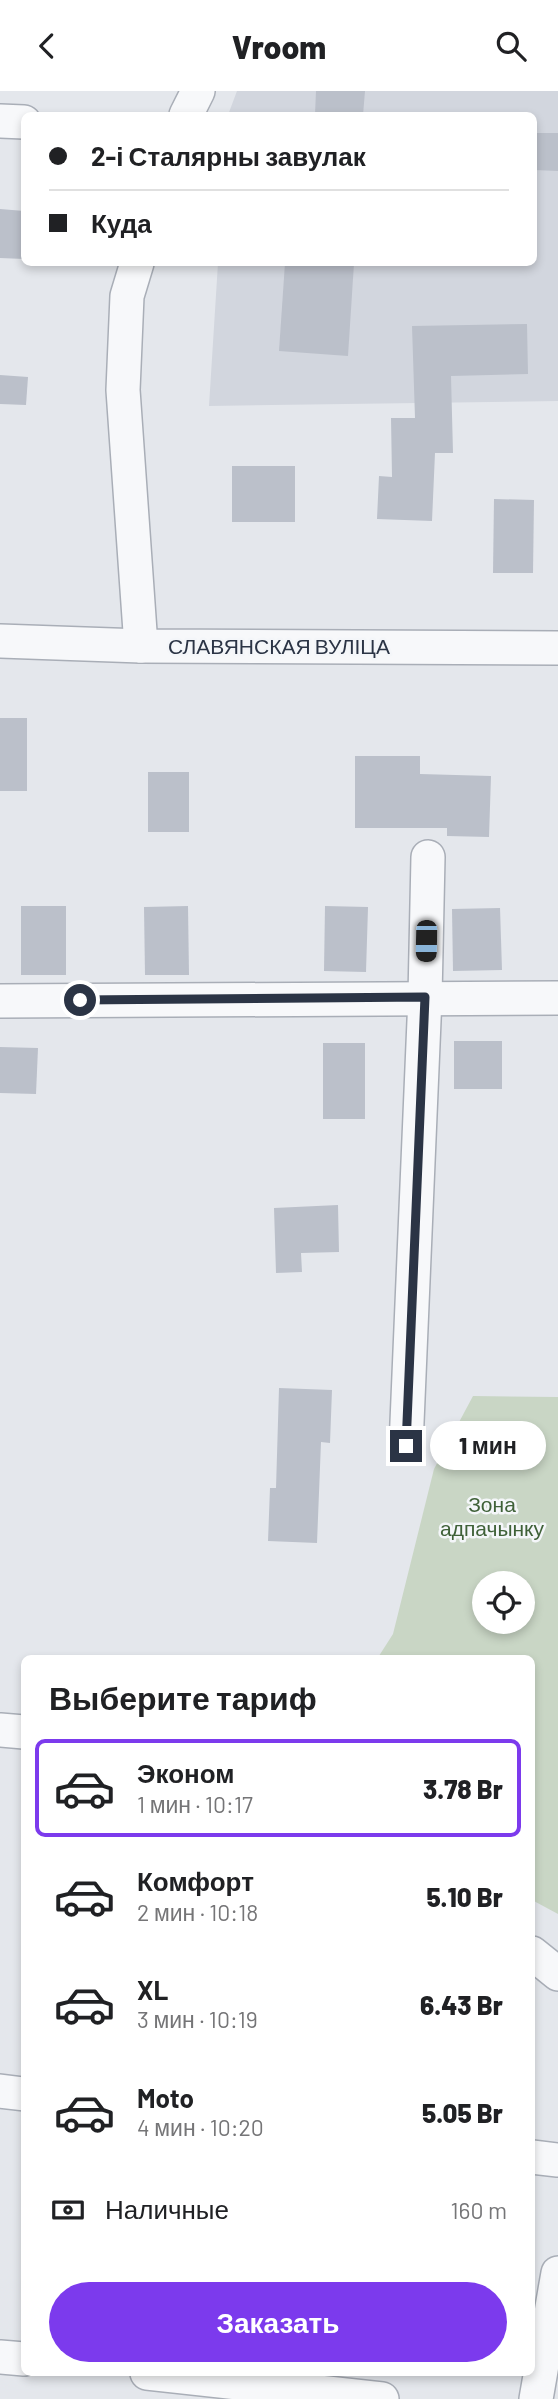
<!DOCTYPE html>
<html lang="ru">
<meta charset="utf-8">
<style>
body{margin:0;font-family:Barlow,sans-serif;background:#f6f6f6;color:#202124;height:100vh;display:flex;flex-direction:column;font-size:26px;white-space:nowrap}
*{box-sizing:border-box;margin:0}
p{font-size:23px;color:#757577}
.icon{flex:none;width:38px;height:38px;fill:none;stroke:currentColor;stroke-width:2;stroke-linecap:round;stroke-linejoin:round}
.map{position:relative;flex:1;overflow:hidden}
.drawer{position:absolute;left:21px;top:1564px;width:514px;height:721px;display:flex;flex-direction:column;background:#fff;border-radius:10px;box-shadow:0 4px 10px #0003}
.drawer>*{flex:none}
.banner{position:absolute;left:21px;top:21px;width:516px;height:154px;border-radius:10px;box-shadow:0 4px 10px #0003;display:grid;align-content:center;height:154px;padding:0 28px;background:#fff}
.tools{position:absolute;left:472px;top:1480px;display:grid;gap:14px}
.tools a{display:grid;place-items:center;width:63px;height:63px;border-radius:50%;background:#fff;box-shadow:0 4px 10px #0003;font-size:35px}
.end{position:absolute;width:32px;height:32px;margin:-16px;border:9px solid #2b3445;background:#fff;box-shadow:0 0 0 4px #fff}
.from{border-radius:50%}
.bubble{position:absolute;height:49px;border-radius:24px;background:#fff;box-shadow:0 4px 10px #0003;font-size:23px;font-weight:800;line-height:49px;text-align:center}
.car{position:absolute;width:21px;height:42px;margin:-21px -10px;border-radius:9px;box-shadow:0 0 5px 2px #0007;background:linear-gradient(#222 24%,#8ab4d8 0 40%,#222 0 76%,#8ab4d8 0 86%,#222 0)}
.banner b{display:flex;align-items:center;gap:24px;height:66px;font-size:26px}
.banner b+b{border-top:2px solid #e0e0e0}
.banner i{width:18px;height:18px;background:#202124}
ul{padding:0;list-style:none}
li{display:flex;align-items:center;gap:21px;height:98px;margin:0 14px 10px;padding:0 14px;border:4px solid transparent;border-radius:10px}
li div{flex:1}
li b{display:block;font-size:26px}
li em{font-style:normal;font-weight:800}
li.on{border-color:#7c3aed}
li>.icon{width:63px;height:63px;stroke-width:1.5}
h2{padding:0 28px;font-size:32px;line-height:84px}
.pay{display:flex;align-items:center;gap:18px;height:77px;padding:0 28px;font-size:26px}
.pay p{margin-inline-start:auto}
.button{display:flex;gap:14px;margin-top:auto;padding:14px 28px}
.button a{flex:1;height:80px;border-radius:42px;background:#7c3aed;color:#fff;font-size:28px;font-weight:800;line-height:80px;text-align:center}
header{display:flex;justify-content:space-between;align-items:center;height:91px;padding:0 28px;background:#fff;font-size:32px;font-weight:800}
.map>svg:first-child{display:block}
.built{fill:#d2d6de}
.green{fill:#c9d6c5;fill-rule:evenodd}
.building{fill:#bbc0ca}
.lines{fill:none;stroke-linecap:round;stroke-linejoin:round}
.minor-casing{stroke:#a9aeb7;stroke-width:36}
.minor{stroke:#f7f8fa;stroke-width:33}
.route{stroke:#2b3445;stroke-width:9}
.labels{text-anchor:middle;stroke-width:5;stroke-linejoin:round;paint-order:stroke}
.street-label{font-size:21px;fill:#2b3445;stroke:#f4f6f9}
.park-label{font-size:21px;fill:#3f6138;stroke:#f4f6f9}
</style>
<header><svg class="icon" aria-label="back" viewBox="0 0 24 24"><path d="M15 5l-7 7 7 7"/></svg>Vroom<svg class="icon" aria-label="search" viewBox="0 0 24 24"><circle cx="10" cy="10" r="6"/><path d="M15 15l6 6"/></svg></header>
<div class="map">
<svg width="558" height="2308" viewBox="0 0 558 2308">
<rect width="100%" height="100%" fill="#e4e7ec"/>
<polygon class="built" points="237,0 558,0 558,310 209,315 218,172 534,172 534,24 228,24"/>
<path class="green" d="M473 1305 558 1306V1823L532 1809V1568H377L393 1543 434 1378ZM485 1493H523V1531H485Z"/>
<g class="building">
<polygon points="316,0 365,0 363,24 315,24"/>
<polygon points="534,42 558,42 558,80 534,79"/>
<polygon points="0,118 24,120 24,168 0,167"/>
<polygon points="285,172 354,172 348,265 279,260"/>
<polygon points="527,233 528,283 451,285 453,362 435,362 432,430 377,428 379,385 392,386 391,327 415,327 412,235"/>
<polygon points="0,284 28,286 26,314 0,313"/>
<rect x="232" y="375" width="63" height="56"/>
<polygon points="494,408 534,409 533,482 493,482"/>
<rect x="0" y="627" width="27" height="73"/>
<polygon points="355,665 420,665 420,683 491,685 489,746 447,745 447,737 355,737"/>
<rect x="148" y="681" width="41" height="60"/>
<rect x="21" y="815" width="45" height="69"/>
<polygon points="188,815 189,884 145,884 144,816"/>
<polygon points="325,815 368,816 366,881 324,880"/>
<polygon points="500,817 502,879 453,880 452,818"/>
<rect x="454" y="950" width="48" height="48"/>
<rect x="323" y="952" width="42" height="76"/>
<polygon points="0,956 38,957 36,1003 0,1002"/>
<polygon points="338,1114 339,1161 301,1162 302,1181 276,1182 274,1117"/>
<polygon points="279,1297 332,1299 330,1352 321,1351 317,1452 268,1450 270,1397 276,1397"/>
</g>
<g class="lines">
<defs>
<g id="minor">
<polyline points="186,24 198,0"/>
<polyline points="0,30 24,31"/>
<polyline points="137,172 127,205 123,299 141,555"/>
<polyline points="0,550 141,555 558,557"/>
<polyline points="0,910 558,907"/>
<polyline points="406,1355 425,906 428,766"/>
<polyline points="0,1639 24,1641"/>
<polyline points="532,1862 558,1883"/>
<polyline points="0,2000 24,2003"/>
<polyline points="532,2066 558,2069"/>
<polyline points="0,2266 24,2268"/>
<polyline points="147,2282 382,2308"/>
<polyline points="536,2308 558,2182"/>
</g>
</defs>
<use href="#minor" class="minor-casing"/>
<use href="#minor" class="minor"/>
</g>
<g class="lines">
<polyline class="route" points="80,909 425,906 406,1355"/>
</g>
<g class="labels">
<g class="street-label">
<text x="279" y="563">СЛАВЯНСКАЯ ВУЛІЦА</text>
</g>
<g class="park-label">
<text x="492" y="1421">Зона<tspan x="492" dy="24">адпачынку</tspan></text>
</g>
</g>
</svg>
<div class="tools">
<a><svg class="icon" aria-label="locate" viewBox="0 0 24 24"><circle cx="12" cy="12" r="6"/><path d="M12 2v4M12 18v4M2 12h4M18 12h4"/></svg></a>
</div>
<i class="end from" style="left:80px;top:909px"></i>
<i class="end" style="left:406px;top:1355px"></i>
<div class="bubble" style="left:430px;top:1330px;width:116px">1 мин</div>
<i class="car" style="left:426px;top:850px;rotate:181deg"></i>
<div class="banner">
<b><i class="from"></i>2-і Сталярны завулак</b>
<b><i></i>Куда</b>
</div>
<section class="drawer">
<h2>Выберите тариф</h2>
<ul>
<li class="on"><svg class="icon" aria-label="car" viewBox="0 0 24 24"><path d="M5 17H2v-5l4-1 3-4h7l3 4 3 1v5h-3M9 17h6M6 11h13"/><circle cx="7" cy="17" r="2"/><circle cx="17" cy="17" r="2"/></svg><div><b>Эконом</b><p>1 мин · 10:17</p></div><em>3.78 Br</em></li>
<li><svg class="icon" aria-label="car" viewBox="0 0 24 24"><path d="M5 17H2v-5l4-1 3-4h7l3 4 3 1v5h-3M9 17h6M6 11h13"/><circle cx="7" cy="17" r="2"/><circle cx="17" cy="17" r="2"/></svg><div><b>Комфорт</b><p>2 мин · 10:18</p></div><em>5.10 Br</em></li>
<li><svg class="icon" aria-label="car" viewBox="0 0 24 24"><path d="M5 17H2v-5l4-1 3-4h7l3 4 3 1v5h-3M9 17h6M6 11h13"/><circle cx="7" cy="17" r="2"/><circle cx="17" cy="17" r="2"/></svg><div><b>XL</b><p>3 мин · 10:19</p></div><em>6.43 Br</em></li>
<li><svg class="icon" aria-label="car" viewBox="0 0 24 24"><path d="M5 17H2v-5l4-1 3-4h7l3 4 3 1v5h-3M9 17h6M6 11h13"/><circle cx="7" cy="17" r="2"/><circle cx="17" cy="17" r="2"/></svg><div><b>Moto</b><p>4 мин · 10:20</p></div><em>5.05 Br</em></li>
</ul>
<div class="pay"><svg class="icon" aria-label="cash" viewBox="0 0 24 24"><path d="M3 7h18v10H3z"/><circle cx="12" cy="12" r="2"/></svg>Наличные<p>160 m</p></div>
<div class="button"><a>Заказать</a></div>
</section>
</div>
